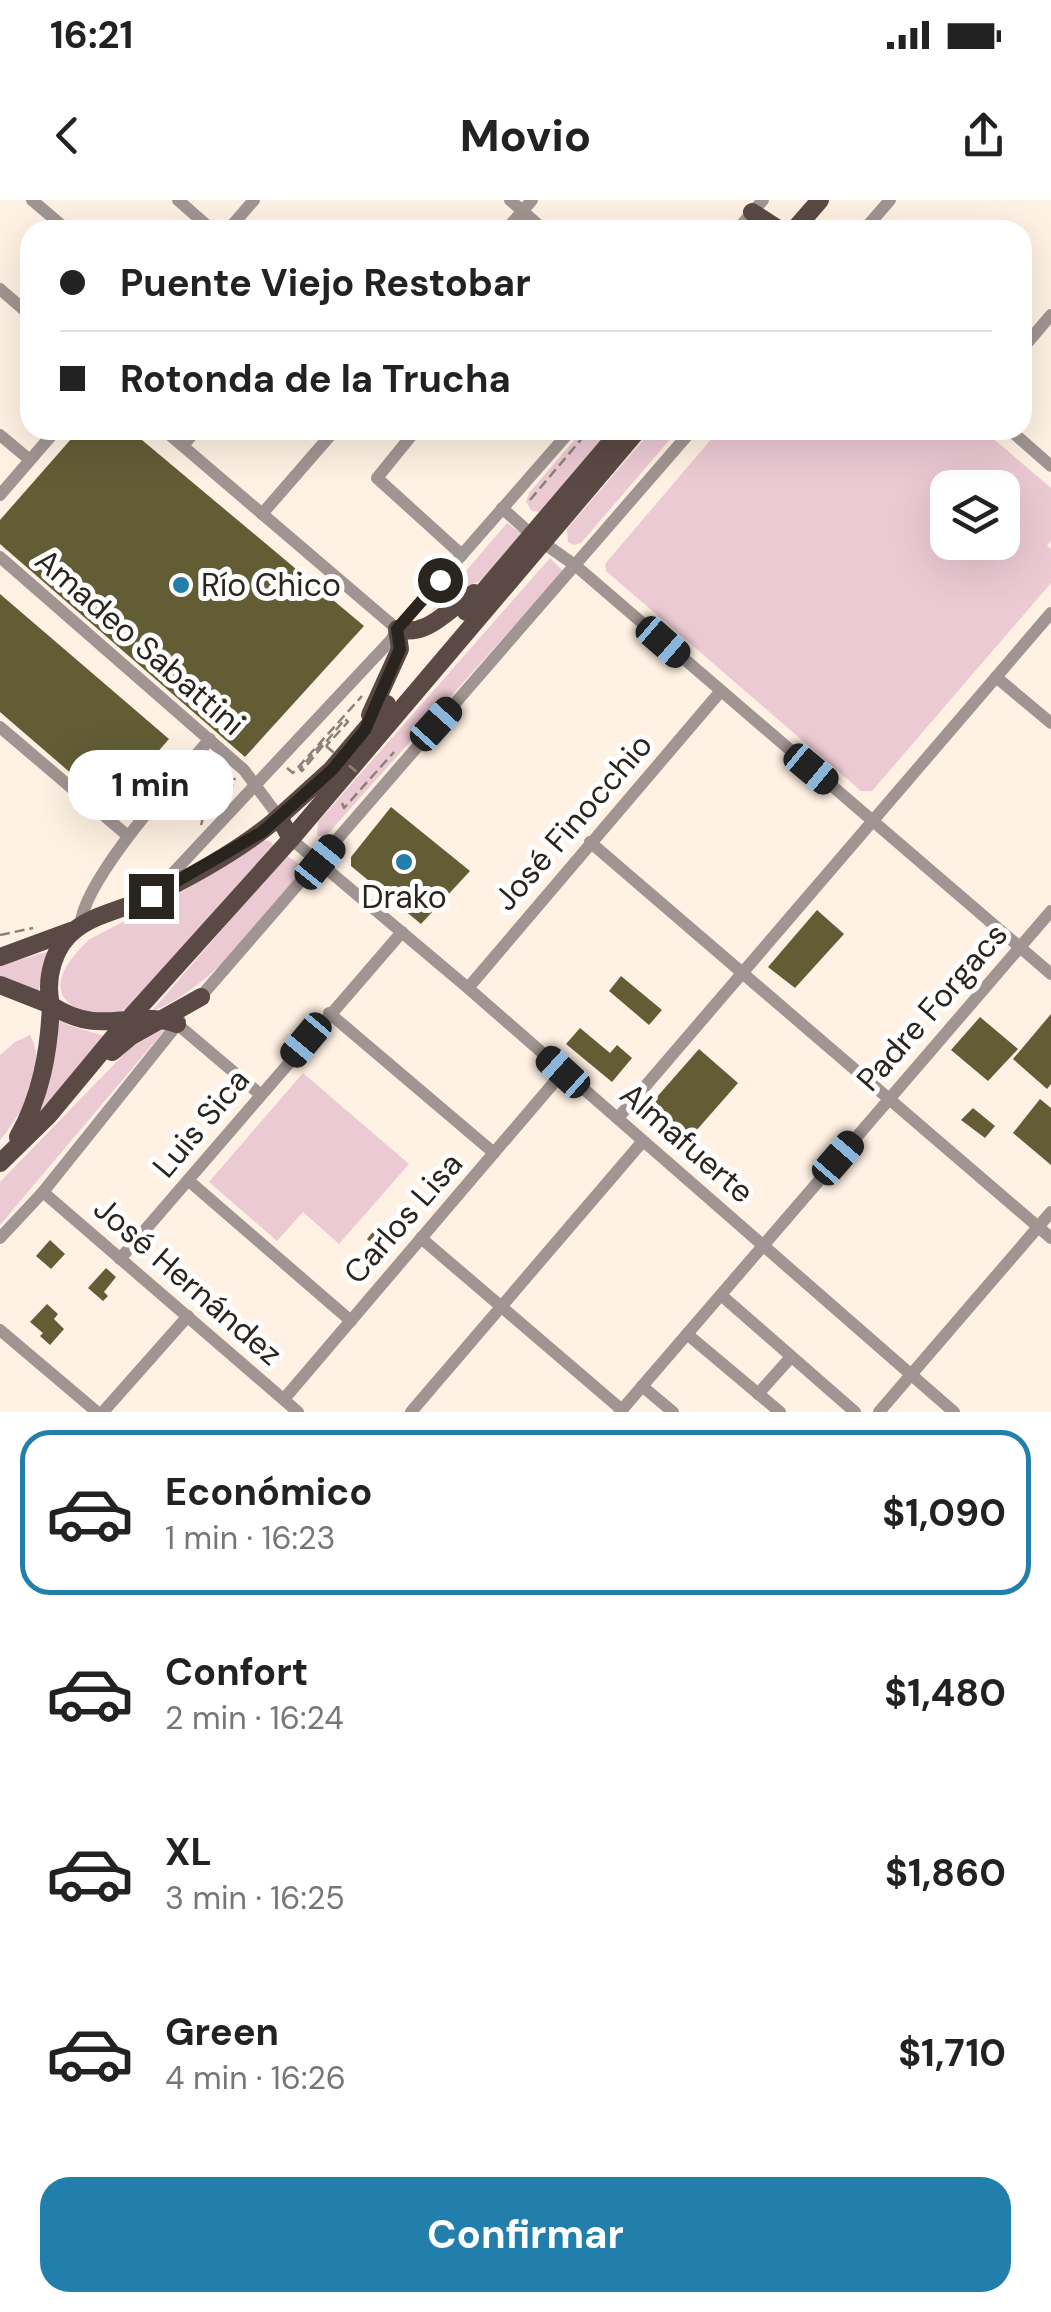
<!DOCTYPE html>
<html lang="es">
<meta charset="utf-8">
<style>
body{margin:0;font-family:"DM Sans",sans-serif;background:#f6f6f6;color:#222;height:100vh;display:flex;flex-direction:column;font-size:38px;white-space:nowrap}
*{box-sizing:border-box;margin:0}
p{font-size:32px;color:#767676}
.icon{flex:none;width:55px;height:55px;fill:none;stroke:currentColor;stroke-width:2;stroke-linecap:round;stroke-linejoin:round}
.map{position:relative;height:1212px;overflow:hidden}
.details{display:flex;flex-direction:column;background:#fff;flex:1}
.details>*{flex:none}
.hud{position:absolute;left:20px;top:20px;width:1012px;height:220px;border-radius:30px;box-shadow:0 10px 40px #0002;display:grid;align-content:center;height:220px;padding:0 40px;background:#fff}
.controls{position:absolute;left:930px;top:270px;display:grid;gap:20px}
.controls a{display:grid;place-items:center;width:90px;height:90px;border-radius:20px;background:#fff;box-shadow:0 10px 40px #0002;font-size:50px}
.end{position:absolute;width:45px;height:45px;margin:-22px;border:12px solid #2a241e;background:#fff;box-shadow:0 0 0 5px #fff}
.from{border-radius:50%}
.bubble{position:absolute;height:70px;border-radius:30px;background:#fff;box-shadow:0 10px 40px #0002;font-size:32px;font-weight:700;line-height:70px;text-align:center}
.car{position:absolute;width:30px;height:60px;margin:-30px -15px;border-radius:12px;box-shadow:0 0 8px 2px #0007;background:linear-gradient(#222 24%,#8ab4d8 0 40%,#222 0 76%,#8ab4d8 0 86%,#222 0)}
.hud b{display:flex;align-items:center;gap:35px;height:95px;font-size:38px}
.hud b+b{border-top:2px solid #e0e0e0}
.hud i{width:25px;height:25px;background:#222}
ul{padding:18px 0 0;list-style:none}
li{display:flex;align-items:center;gap:30px;height:165px;margin:0 20px 15px;padding:0 20px;border:5px solid transparent;border-radius:30px}
li div{flex:1}
li b{display:block;font-size:38px}
li em{font-style:normal;font-weight:700}
li.selected{border-color:#227fac}
li>.icon{width:90px;height:90px;stroke-width:1.5}
.action{display:flex;gap:20px;margin-top:auto;padding:20px 40px}
.action a{flex:1;height:115px;border-radius:30px;background:#227fac;color:#fff;font-size:40px;font-weight:700;line-height:115px;text-align:center}
.status{display:flex;justify-content:space-between;align-items:center;height:70px;padding:0 50px;background:#fff;direction:ltr}
.status svg{height:28px;fill:currentColor}
header{display:flex;justify-content:space-between;align-items:center;height:130px;padding:0 40px;background:#fff;font-size:45px;font-weight:700}
.map>svg:first-child{display:block}
.green{fill:#eccad4;fill-rule:evenodd}
.building{fill:#635d36}
.lines{fill:none;stroke-linecap:round;stroke-linejoin:round}
.path{stroke:#8b8278;stroke-width:2.5;stroke-dasharray:10 5;stroke-linecap:butt}
.minor{stroke:#a09592;stroke-width:12}
.major{stroke:#5b4945;stroke-width:18}
.path-bridge{stroke:#8b8278;stroke-width:2.5;stroke-dasharray:10 5;stroke-linecap:butt}
.route{stroke:#2a241e;stroke-width:12}
.poi-dot{fill:#227fac;stroke:#fff;stroke-width:4}
.labels{text-anchor:middle;stroke-width:10;stroke-linejoin:round;paint-order:stroke}
.poi-label{font-size:32px;fill:#2a241e;stroke:#fff;text-anchor:start}
.street-label{font-size:32px;fill:#2a241e;stroke:#fff}
</style>
<div class="status"><b>16:21</b><svg viewBox="0 0 49 12"><path d="M0 12V9h3v3zM5 12V6h3v6zM10 12V3h3v9zM15 12V0h3v12zM26 1h20v11H26zM47 4h2v5h-2z"/></svg></div>
<header><svg class="icon" aria-label="back" viewBox="0 0 24 24"><path d="M15 5l-7 7 7 7"/></svg>Movio<svg class="icon" aria-label="share" viewBox="0 0 24 24"><path d="M12 15V3M7 8l5-5 5 5M5 13v7h14v-7"/></svg></header>
<div class="map">
<svg width="1051" height="1212" viewBox="0 0 1051 1212">
<rect width="100%" height="100%" fill="#fff1e3"/>
<g class="green">
<polygon points="583,230 615,230 540,312 532,311 526,302 529,293"/>
<polygon points="652,230 678,230 581,343 574,345 568,342 567,329"/>
<path d="M719 230H983L1051 288V341L1047 345 1051 349V383L872 591H861L606 371 605 364ZM948 288H1002V342H948Z"/>
<polygon points="507,323 521,333 484,379 462,389 431,412"/>
<polygon points="550,358 563,371 324,638 317,635 318,622"/>
<path d="M263 640 270 641 274 646 127 808C112 817 104 817 88 812 40 799 64 762 90 739L185 690Z"/>
<path d="M286 655 299 664 302 671C257 724 216 785 151 812Z"/>
<polygon points="54,750 44,766 38,795 0,777 0,765"/>
<polygon points="56,817 68,825 107,837 26,929 49,882"/>
<polygon points="168,826 0,1025 0,982 130,848"/>
<path d="M30 835C49 868 21 915 0 940V855L15 842Z"/>
<polygon points="303,873 409,964 339,1044 303,1012 277,1041 209,982"/>
</g>
<g class="building">
<polygon points="79,230 130,230 364,426 245,557 0,344 0,320"/>
<polygon points="0,394 169,539 135,578 152,592 137,609 119,594 109,606 0,512"/>
<polygon points="391,607 470,671 421,724 351,666 351,657"/>
<polygon points="817,710 844,734 795,788 768,767"/>
<polygon points="621,776 662,810 649,825 609,791"/>
<polygon points="1051,814 1051,884 1047,889 1013,859"/>
<polygon points="980,817 1018,849 988,881 951,850"/>
<polygon points="580,828 610,853 617,845 632,858 612,882 566,844"/>
<polygon points="699,849 738,883 681,948 642,914"/>
<polygon points="1040,899 1051,908 1051,965 1013,933"/>
<polygon points="973,908 995,926 985,938 961,920"/>
<polygon points="377,1027 393,1042 383,1053 367,1039"/>
<polygon points="50,1040 65,1054 51,1069 36,1056"/>
<polygon points="106,1068 116,1077 104,1092 108,1096 103,1101 88,1088"/>
<polygon points="47,1104 58,1114 54,1119 64,1129 50,1145 40,1136 43,1133 30,1122"/>
</g>
<g class="lines">
<g class="path">
<polyline points="530,300 589,230"/>
<polyline points="322,543 300,569 302,571 345,519 348,522 326,546"/>
<polyline points="287,568 293,573 362,496"/>
<polyline points="229,594 235,578"/>
<polyline points="342,603 344,608 394,552"/>
<polyline points="201,625 204,615 210,612"/>
<polyline points="0,735 33,728"/>
</g>
<g class="minor">
<polyline points="32,0 67,30"/>
<polyline points="178,0 212,30"/>
<polyline points="510,0 544,30"/>
<polyline points="228,30 254,0"/>
<polyline points="506,30 532,0"/>
<polyline points="737,30 763,0"/>
<polyline points="864,30 890,0"/>
<polyline points="0,89 30,115"/>
<polyline points="1022,149 1051,115"/>
<polyline points="164,230 397,429"/>
<polyline points="416,230 377,278 462,355"/>
<polyline points="1010,230 1051,266"/>
<polyline points="0,235 30,260"/>
<polyline points="183,246 196,230"/>
<polyline points="0,295 56,230"/>
<polyline points="502,308 531,334 576,366 1051,774"/>
<polyline points="262,314 335,230"/>
<polyline points="0,357 244,570 279,617"/>
<polyline points="996,477 1051,523"/>
<polyline points="0,527 128,636"/>
<polyline points="291,639 468,788 954,1212"/>
<polyline points="590,642 1051,1038"/>
<polyline points="158,689 391,440 397,429 571,230"/>
<path d="M80 727C83 679 176 579 210 539"/>
<polyline points="468,788 720,492"/>
<polyline points="196,802 692,230"/>
<polyline points="329,813 494,953"/>
<polyline points="177,824 261,895"/>
<polyline points="618,918 1051,413"/>
<polyline points="189,981 351,1121"/>
<polyline points="43,992 298,1212"/>
<polyline points="0,1038 43,992 180,821"/>
<polyline points="421,1038 622,1210"/>
<polyline points="120,1059 402,732"/>
<polyline points="721,1095 855,1212"/>
<polyline points="0,1130 97,1212"/>
<polyline points="687,1134 780,1212"/>
<polyline points="642,1186 673,1212"/>
<polyline points="758,1194 791,1157"/>
<polyline points="284,1199 563,872"/>
<polyline points="103,1212 188,1116"/>
<polyline points="411,1212 643,941"/>
<polyline points="620,1212 1051,711"/>
<polyline points="879,1212 1051,1012"/>
</g>
<g class="major">
<polyline points="752,12 780,30"/>
<polyline points="794,30 820,0"/>
<polyline points="466,412 621,230"/>
<path d="M370 515 400 449 397 429C429 438 449 407 474 393"/>
<polyline points="279,617 331,570 387,504"/>
<polyline points="291,639 638,230"/>
<polyline points="0,757 71,731"/>
<path d="M0 785 51 805C49 852 41 896 18 937"/>
<polyline points="112,852 130,837 201,797"/>
<path d="M0 963 49 915 127 821 291 639 279 617C241 650 193 676 148 698 126 708 96 714 76 729 53 746 45 779 51 805 104 839 128 807 177 824"/>
</g>
<polyline class="path-bridge" points="326,546 358,573"/>
</g>
<g class="lines">
<polyline class="route" points="151,696 262,632 332,570 365,530 400,449 397,429 440,380"/>
</g>
<g class="poi-dot">
<circle cx="181" cy="385" r="10"/>
<circle cx="404" cy="662" r="10"/>
</g>
<g class="labels">
<g class="poi-label">
<text x="201" y="396">Río Chico</text>
<text x="404" y="708" text-anchor="middle">Drako</text>
</g>
<g class="street-label">
<text transform="translate(140 442) rotate(41)" y="11">Amadeo Sabattini</text>
<text transform="translate(573 622) rotate(-49)" y="11">José Finocchio</text>
<text transform="translate(932 807) rotate(-49)" y="11">Padre Forgacs</text>
<text transform="translate(201 923) rotate(-50)" y="11">Luis Sica</text>
<text transform="translate(687 943) rotate(41)" y="11">Almafuerte</text>
<text transform="translate(403 1018) rotate(-49)" y="11">Carlos Lisa</text>
<text transform="translate(188 1081) rotate(41)" y="11">José Hernández</text>
</g>
</g>
</svg>
<div class="controls">
<a><svg class="icon" aria-label="layers" viewBox="0 0 24 24"><path d="M12 4l9 5-9 5-9-5zM3 14l9 5 9-5"/></svg></a>
</div>
<i class="end from" style="left:440px;top:380px"></i>
<i class="end" style="left:151px;top:696px"></i>
<div class="bubble" style="left:68px;top:550px;width:165px">1 min</div>
<i class="car" style="left:663px;top:442px;rotate:131deg"></i>
<i class="car" style="left:436px;top:524px;rotate:42deg"></i>
<i class="car" style="left:811px;top:569px;rotate:130deg"></i>
<i class="car" style="left:320px;top:662px;rotate:39deg"></i>
<i class="car" style="left:306px;top:840px;rotate:220deg"></i>
<i class="car" style="left:563px;top:872px;rotate:312deg"></i>
<i class="car" style="left:838px;top:958px;rotate:41deg"></i>
<div class="hud">
<b><i class="from"></i>Puente Viejo Restobar</b>
<b><i></i>Rotonda de la Trucha</b>
</div>
</div>
<section class="details">
<ul>
<li class="selected"><svg class="icon" aria-label="car" viewBox="0 0 24 24"><path d="M5 17H2v-5l4-1 3-4h7l3 4 3 1v5h-3M9 17h6M6 11h13"/><circle cx="7" cy="17" r="2"/><circle cx="17" cy="17" r="2"/></svg><div><b>Económico</b><p>1 min · 16:23</p></div><em>$1,090</em></li>
<li><svg class="icon" aria-label="car" viewBox="0 0 24 24"><path d="M5 17H2v-5l4-1 3-4h7l3 4 3 1v5h-3M9 17h6M6 11h13"/><circle cx="7" cy="17" r="2"/><circle cx="17" cy="17" r="2"/></svg><div><b>Confort</b><p>2 min · 16:24</p></div><em>$1,480</em></li>
<li><svg class="icon" aria-label="car" viewBox="0 0 24 24"><path d="M5 17H2v-5l4-1 3-4h7l3 4 3 1v5h-3M9 17h6M6 11h13"/><circle cx="7" cy="17" r="2"/><circle cx="17" cy="17" r="2"/></svg><div><b>XL</b><p>3 min · 16:25</p></div><em>$1,860</em></li>
<li><svg class="icon" aria-label="car" viewBox="0 0 24 24"><path d="M5 17H2v-5l4-1 3-4h7l3 4 3 1v5h-3M9 17h6M6 11h13"/><circle cx="7" cy="17" r="2"/><circle cx="17" cy="17" r="2"/></svg><div><b>Green</b><p>4 min · 16:26</p></div><em>$1,710</em></li>
</ul>
<div class="action"><a>Confirmar</a></div>
</section>
